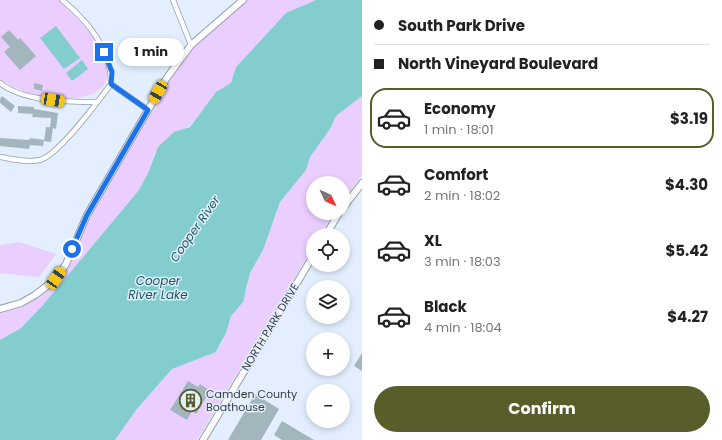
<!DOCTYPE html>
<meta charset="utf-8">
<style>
body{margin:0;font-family:Poppins,sans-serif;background:#f2f2f2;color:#222;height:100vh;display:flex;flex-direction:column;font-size:15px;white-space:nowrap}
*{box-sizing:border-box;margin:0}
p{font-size:13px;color:#767676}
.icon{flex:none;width:22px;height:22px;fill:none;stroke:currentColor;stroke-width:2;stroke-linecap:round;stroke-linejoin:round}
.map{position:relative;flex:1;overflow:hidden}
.panel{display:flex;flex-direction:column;background:#fff;width:360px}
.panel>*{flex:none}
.banner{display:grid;align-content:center;height:88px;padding:0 12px;background:#fff}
.needle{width:26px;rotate:134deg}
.fabs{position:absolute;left:306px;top:176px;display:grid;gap:8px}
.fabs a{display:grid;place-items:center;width:44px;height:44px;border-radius:50%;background:#fff;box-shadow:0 2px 6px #0003;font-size:20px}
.end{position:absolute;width:18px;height:18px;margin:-9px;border:5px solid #1a73e8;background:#fff;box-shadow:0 0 0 2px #fff}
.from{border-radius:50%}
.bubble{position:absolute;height:28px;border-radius:14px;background:#fff;box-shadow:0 2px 6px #0003;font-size:13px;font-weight:700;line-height:28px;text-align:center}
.car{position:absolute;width:12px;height:24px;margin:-12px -6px;border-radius:5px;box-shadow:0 0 3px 1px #0007;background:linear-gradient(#f5c518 24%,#345 0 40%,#f5c518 0 76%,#345 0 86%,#f5c518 0)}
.banner b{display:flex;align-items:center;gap:14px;height:38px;font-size:15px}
.banner b+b{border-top:1px solid #e0e0e0}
.banner i{width:10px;height:10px;background:#222}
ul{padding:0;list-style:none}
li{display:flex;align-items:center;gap:12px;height:60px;margin:0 8px 6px;padding:0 4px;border:2px solid transparent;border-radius:16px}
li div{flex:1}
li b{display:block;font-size:15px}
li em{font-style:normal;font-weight:700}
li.current{border-color:#585d2a}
li>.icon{width:36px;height:36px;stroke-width:1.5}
.cta{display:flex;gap:8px;margin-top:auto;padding:8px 12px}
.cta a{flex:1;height:46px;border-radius:24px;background:#585d2a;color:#fff;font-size:16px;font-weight:700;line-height:46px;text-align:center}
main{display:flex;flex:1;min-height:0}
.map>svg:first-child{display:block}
.green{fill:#eaceff}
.water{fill:#83cdcf}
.building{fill:#a3b6be}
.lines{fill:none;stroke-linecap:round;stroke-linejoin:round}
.minor-casing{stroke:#939eac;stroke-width:6}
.tertiary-casing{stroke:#939eac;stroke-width:8}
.minor{stroke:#fff;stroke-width:4.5}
.tertiary{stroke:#fff;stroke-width:6}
.route{stroke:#1a73e8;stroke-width:5}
.labels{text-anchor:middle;stroke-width:3;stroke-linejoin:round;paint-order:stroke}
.street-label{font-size:11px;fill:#383c42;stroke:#e3effe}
.poi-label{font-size:11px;fill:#383c42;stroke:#e3effe;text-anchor:start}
.water-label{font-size:12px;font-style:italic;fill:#19595b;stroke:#e3effe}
</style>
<main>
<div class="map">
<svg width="362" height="440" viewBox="0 0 362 440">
<rect width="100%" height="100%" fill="#e3effe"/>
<g class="green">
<path d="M0 0H59C77 18 104 43 107 70 111 107 46 100 25 92 16 88 8 84 0 80Z"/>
<polygon points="243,0 316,0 286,13 236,67 231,83 216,92 191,125 184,129 155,152 148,173 139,190 43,305 21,328 0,340 0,309 21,303 56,279 87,215 181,57"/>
<polygon points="362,96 362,175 343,200 343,183 313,183 313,213 334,213 320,235 313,235 313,247 197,440 115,440 136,410 172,369 216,352 222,343 231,316 247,289 250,273 263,250 280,202 306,170 310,157 330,129 336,116"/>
<polygon points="19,242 56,254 39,277 0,273 0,245"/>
</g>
<g class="water">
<polygon points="316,0 362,0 362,96 336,116 330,129 310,157 306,170 280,202 263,250 250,273 243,302 231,316 226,333 216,352 172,369 136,410 115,440 0,440 0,340 21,328 43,305 139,190 148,173 158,147 174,132 190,127 216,92 231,83 236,67 286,13"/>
<polygon points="56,26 80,58 64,69 40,38"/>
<polygon points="82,60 88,69 72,81 66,73"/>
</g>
<g class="building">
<polygon points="9,30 18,40 20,38 36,56 20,70 4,52 10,47 1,37"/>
<polygon points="34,83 43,85 42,91 34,89"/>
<polygon points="2,96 15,106 11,112 0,103 0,99"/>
<polygon points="18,106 34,107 34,109 58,113 56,129 53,128 51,142 44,141 46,127 50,127 51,118 32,117 33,114 18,113"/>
<polygon points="0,138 29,140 30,138 44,140 43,146 30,145 29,149 0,146"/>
<polygon points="362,353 362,371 354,366"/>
<polygon points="188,381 198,387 200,384 210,391 196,414 192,411 187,420 170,410"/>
<polygon points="255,394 279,409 261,440 228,440"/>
<polygon points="282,421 314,440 282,440 274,435"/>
</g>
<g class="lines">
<defs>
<g id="minor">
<path d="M62 0C87 20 112 50 111 84"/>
<polyline points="173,0 191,45"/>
<path d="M0 83C24 102 69 102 97 102"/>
<polyline points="111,84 148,110"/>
<path d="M0 157C13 159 27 163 40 160 59 155 98 101 111 84"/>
</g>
<g id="tertiary">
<polyline points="343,208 362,183"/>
<polyline points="326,235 339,213"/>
<polyline points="0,309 21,303 35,295 56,279 66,264 87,215 166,79 191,45 243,0"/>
<polyline points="203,440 313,256"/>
</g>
</defs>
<use href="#minor" class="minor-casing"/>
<use href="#tertiary" class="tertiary-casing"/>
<use href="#minor" class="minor"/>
<use href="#tertiary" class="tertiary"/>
</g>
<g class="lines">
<polyline class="route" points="72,249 87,215 148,110 111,84 112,72 104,52"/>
</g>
<defs>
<symbol id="building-ring" viewBox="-11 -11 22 22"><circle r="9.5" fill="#e3effe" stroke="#585d2a" stroke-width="1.5"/><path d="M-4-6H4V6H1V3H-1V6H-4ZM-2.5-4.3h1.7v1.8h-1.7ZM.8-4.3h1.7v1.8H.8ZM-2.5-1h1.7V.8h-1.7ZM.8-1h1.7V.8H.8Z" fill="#585d2a"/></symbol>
</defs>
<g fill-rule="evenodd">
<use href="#building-ring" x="178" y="388" width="25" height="25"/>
</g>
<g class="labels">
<g class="street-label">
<text transform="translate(270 327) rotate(-59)" y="4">NORTH PARK DRIVE</text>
</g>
<g class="poi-label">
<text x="206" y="398">Camden County<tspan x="206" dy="13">Boathouse</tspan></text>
</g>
<g class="water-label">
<text transform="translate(195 229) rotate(-55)" y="4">Cooper River</text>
<text x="158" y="285">Cooper<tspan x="158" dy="14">River Lake</tspan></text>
</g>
</g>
</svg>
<div class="fabs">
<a><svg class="needle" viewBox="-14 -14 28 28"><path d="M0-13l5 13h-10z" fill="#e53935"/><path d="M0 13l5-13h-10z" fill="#767676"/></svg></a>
<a><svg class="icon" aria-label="locate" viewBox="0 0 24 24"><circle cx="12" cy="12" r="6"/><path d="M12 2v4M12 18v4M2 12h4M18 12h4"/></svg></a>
<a><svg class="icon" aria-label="layers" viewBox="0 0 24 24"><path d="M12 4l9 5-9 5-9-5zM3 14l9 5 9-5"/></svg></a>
<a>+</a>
<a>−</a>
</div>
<i class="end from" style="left:72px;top:249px"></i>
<i class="end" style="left:104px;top:52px"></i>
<div class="bubble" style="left:118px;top:38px;width:66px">1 min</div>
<i class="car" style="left:158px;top:92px;rotate:210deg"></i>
<i class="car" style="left:53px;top:100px;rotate:100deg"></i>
<i class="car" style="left:56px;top:278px;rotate:34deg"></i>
</div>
<section class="panel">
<div class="banner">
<b><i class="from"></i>South Park Drive</b>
<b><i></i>North Vineyard Boulevard</b>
</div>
<ul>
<li class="current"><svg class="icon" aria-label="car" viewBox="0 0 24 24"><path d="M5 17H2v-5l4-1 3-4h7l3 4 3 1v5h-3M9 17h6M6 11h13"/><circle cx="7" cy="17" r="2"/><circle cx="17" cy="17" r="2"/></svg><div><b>Economy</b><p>1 min · 18:01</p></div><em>$3.19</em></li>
<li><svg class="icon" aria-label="car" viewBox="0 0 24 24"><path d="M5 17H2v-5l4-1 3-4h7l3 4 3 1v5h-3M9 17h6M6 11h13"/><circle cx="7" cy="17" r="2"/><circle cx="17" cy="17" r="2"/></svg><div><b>Comfort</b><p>2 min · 18:02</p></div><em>$4.30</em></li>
<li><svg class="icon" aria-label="car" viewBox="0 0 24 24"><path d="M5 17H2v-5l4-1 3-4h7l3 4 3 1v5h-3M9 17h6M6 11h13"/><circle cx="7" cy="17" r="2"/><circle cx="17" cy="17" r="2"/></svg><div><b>XL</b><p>3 min · 18:03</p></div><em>$5.42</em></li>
<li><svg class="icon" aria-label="car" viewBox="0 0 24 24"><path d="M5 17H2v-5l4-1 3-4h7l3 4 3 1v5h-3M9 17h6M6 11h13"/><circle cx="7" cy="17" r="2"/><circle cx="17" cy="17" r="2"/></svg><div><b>Black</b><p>4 min · 18:04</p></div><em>$4.27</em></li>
</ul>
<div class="cta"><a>Confirm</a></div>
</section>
</main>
